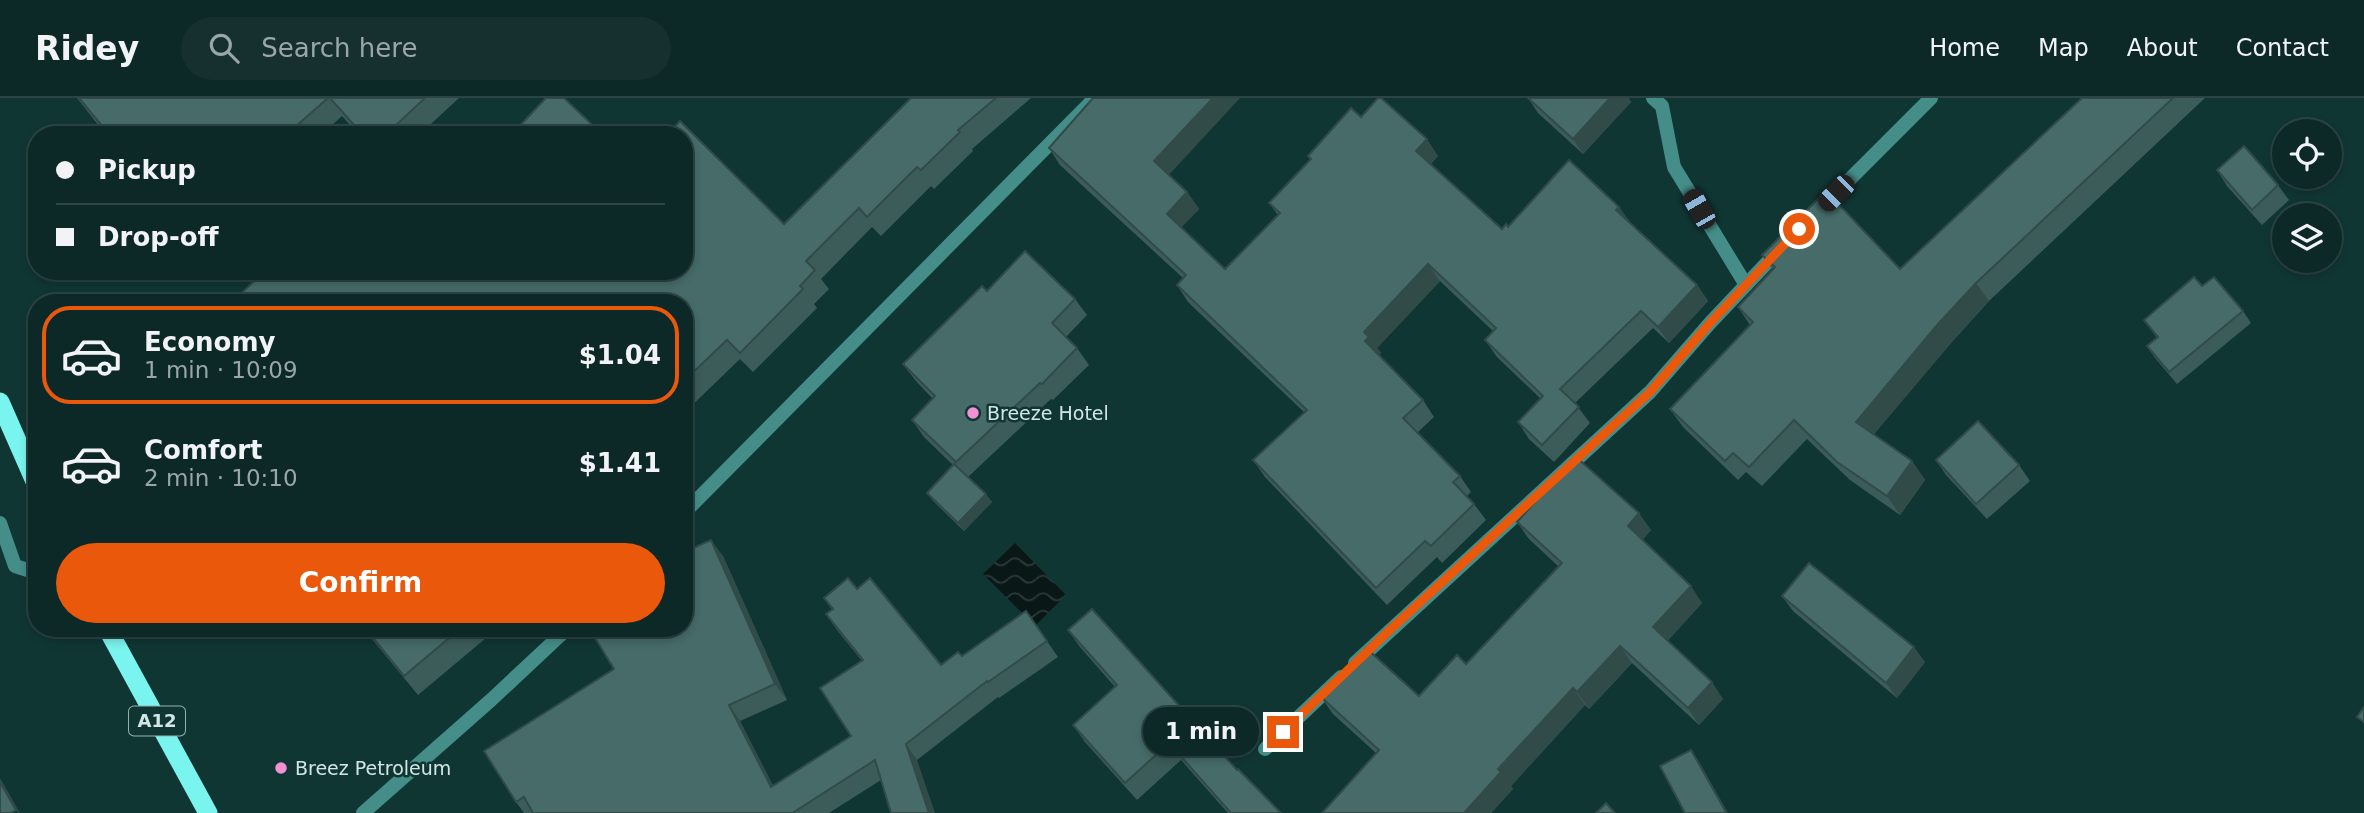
<!DOCTYPE html>
<meta charset="utf-8">
<style>
body{margin:0;font-family:"DejaVu Sans",sans-serif;background:#15302f;color:#f1f3f6;height:100vh;display:flex;flex-direction:column;font-size:26px;white-space:nowrap}
*{box-sizing:border-box;margin:0}
p{font-size:23px;color:#9aa6a7}
.icon{flex:none;width:38px;height:38px;fill:none;stroke:currentColor;stroke-width:2;stroke-linecap:round;stroke-linejoin:round}
.map{position:relative;flex:1;overflow:hidden}
.sheet{position:absolute;left:28px;top:196px;width:665px;height:343px;display:flex;flex-direction:column;background:#0c2827;border-radius:28px;box-shadow:0 4px 10px #0003,0 0 0 2px #2c4444}
.sheet>*{flex:none}
.hud{position:absolute;left:28px;top:28px;width:665px;height:154px;border-radius:28px;box-shadow:0 4px 10px #0003,0 0 0 2px #2c4444;display:grid;align-content:center;height:154px;padding:0 28px;background:#0c2827}
.controls{position:absolute;left:2272px;top:21px;display:grid;gap:14px}
.controls a{display:grid;place-items:center;width:70px;height:70px;border-radius:50%;background:#0c2827;box-shadow:0 4px 10px #0003,0 0 0 2px #2c4444;font-size:35px}
.end{position:absolute;width:32px;height:32px;margin:-16px;border:9px solid #ea580c;background:#fff;box-shadow:0 0 0 4px #fff}
.from{border-radius:50%}
.bubble{position:absolute;height:49px;border-radius:24px;background:#0c2827;box-shadow:0 4px 10px #0003,0 0 0 2px #2c4444;font-size:23px;font-weight:800;line-height:49px;text-align:center}
.car{position:absolute;width:21px;height:42px;margin:-21px -10px;border-radius:9px;box-shadow:0 0 5px 2px #0007;background:linear-gradient(#222 24%,#8ab4d8 0 40%,#222 0 76%,#8ab4d8 0 86%,#222 0)}
.hud b{display:flex;align-items:center;gap:24px;height:66px;font-size:26px}
.hud b+b{border-top:2px solid #2c4444}
.hud i{width:18px;height:18px;background:#f1f3f6}
ul{padding:12px 0 0;list-style:none}
li{display:flex;align-items:center;gap:21px;height:98px;margin:0 14px 10px;padding:0 14px;border:4px solid transparent;border-radius:28px}
li div{flex:1}
li b{display:block;font-size:26px}
li em{font-style:normal;font-weight:800}
li.on{border-color:#ea580c}
li>.icon{width:63px;height:63px;stroke-width:1.5}
.cta{display:flex;gap:14px;margin-top:auto;padding:14px 28px}
.cta a{flex:1;height:80px;border-radius:42px;background:#ea580c;color:#fff;font-size:28px;font-weight:800;line-height:80px;text-align:center}
header{display:flex;align-items:center;gap:42px;box-sizing:border-box;height:98px;padding:0 35px;background:#0c2827;border-bottom:2px solid #2c4444}
header strong{font-size:33px}
nav{display:flex;gap:38px;margin-inline-start:auto;font-size:24px}
.search{width:490px;height:63px;background:#15302f;display:flex;align-items:center;gap:18px;box-sizing:border-box;padding:0 24px;border-radius:38px;color:#9aa6a7;font-size:26px}
.map>svg:first-child{display:block}
.water{fill:url(#water-waves)}
.lines{fill:none;stroke-linecap:round;stroke-linejoin:round}
.minor{stroke:#448d89;stroke-width:14}
.trunk{stroke:#7af4ee;stroke-width:19}
.wall{fill:#3c5c59}
.shaded-wall{fill:#314b49}
.building{fill:#466b68;stroke:#314b49;stroke-width:2}
.route{stroke:#ea580c;stroke-width:9}
.poi-dot{fill:#f491d4;stroke:#103634;stroke-width:2.5}
.labels{text-anchor:middle;stroke-width:5;stroke-linejoin:round;paint-order:stroke}
.shield{fill:#103634;stroke:#98b1b0;stroke-width:2}
.shield-label{font-size:18px;font-weight:bold;fill:#d2e6e5}
.poi-label{font-size:19px;fill:#d2e6e5;stroke:#103634;text-anchor:start}
</style>
<header>
<strong>Ridey</strong>
<div class="search"><svg class="icon" aria-label="search" viewBox="0 0 24 24"><circle cx="10" cy="10" r="6"/><path d="M15 15l6 6"/></svg>Search here</div>
<nav><a>Home</a><a>Map</a><a>About</a><a>Contact</a></nav>
</header>
<div class="map">
<svg width="2364" height="715" viewBox="0 0 2364 715">
<defs>
<pattern id="water-waves" width="16" height="10" patternUnits="userSpaceOnUse" patternTransform="scale(1.75)"><rect width="16" height="10" fill="#091817"/><path d="M0 5q4-4 8 0t8 0" fill="none" stroke="#2c3a39"/></pattern>
</defs>
<rect width="100%" height="100%" fill="#103634"/>
<polygon class="water" points="1015,445 1066,497 1035,528 983,476"/>
<g class="lines">
<g class="minor">
<polyline points="1653,0 1662,8 1674,69 1746,187"/>
<polyline points="1818,113 1931,0"/>
<polyline points="684,415 1095,0"/>
<polyline points="0,425 15,468 37,475"/>
<polyline points="1355,565 1650,294 1710,225 1779,152"/>
<polyline points="1265,651 1341,579"/>
<polyline points="363,715 491,602 568,530"/>
</g>
<g class="trunk">
<polyline points="0,304 37,388"/>
<polyline points="107,530 208,715"/>
</g>
</g>
<g class="wall">
<polygon points="77,0 459,0 419,37 359,37 342,18 321,37 106,37"/>
<polygon points="911,0 1031,0 972,51 973,53 934,91 931,88 881,138 872,129 821,181 829,191 814,206 817,210 753,274 740,261 684,315 684,205 784,126"/>
<polygon points="1528,0 1631,4 1583,56 1538,15"/>
<polygon points="2082,0 2205,0 1989,203 1951,245 1874,336 1912,363 1925,382 1900,417 1850,382 1807,341 1762,388 1746,374 1738,382 1683,329 1670,311 1750,227 1738,209 1773,172 1762,157 1900,171"/>
<polygon points="1361,19 1438,58 1430,67 1502,131 1508,129 1630,126 1697,187 1708,203 1669,245 1653,230 1575,305 1590,325 1554,364 1529,341 1518,324 1541,301 1497,259 1485,242 1493,233 1440,183 1377,250 1381,255 1379,257 1423,302 1434,319 1417,335 1460,378 1471,394 1467,398 1474,406 1486,422 1442,465 1437,459 1387,507 1265,379 1253,362 1304,314 1188,204 1177,187 1183,180 1060,67 1049,50 1169,77 1187,94 1199,111 1181,129 1225,171 1278,117 1269,105 1310,61 1308,58"/>
<polygon points="2217,72 2278,87 2289,102 2262,127 2227,88"/>
<polygon points="2202,188 2243,213 2251,225 2177,286 2155,260 2147,248 2157,240 2144,222"/>
<polygon points="987,193 1075,201 1087,217 1066,239 1077,250 1089,267 1053,302 1051,301 968,379 992,404 964,433 933,403 927,395 953,367 924,339 912,322 933,301 915,282 903,266"/>
<polygon points="1936,362 2019,367 2030,383 1987,421 1946,377"/>
<polygon points="1517,424 1651,432 1642,442 1702,505 1667,543 1723,601 1699,627 1632,565 1589,611 1585,607 1511,688 1513,691 1491,715 1322,715 1376,655 1333,616 1321,599 1419,598 1466,566 1558,468 1529,441"/>
<polygon points="723,458 787,602 740,623 773,688 851,638 862,563 837,532 826,516 832,512 824,500 857,491 941,567 962,558 1026,513 1058,559 999,600 998,599 917,662 881,682 829,715 524,715 516,704 614,571"/>
<polygon points="1782,498 1925,564 1897,600 1793,513"/>
<polygon points="363,530 498,530 418,597"/>
<polygon points="1068,532 1237,672 1281,715 1228,715 1181,662 1137,702 1085,644 1073,627 1115,589 1080,549"/>
</g>
<g class="shaded-wall">
<polygon points="1213,0 1240,0 1166,80 1154,63"/>
<polygon points="1610,0 1629,0 1631,4 1583,56 1573,41"/>
<polygon points="1427,41 1438,58 1427,70 1416,53"/>
<polygon points="1187,94 1199,111 1179,132 1167,116"/>
<polygon points="1619,109 1631,125 1616,112"/>
<polygon points="1428,166 1440,183 1377,250 1381,255 1377,259 1365,243 1364,234"/>
<polygon points="1976,185 1989,203 1951,245 1869,342 1856,324 1938,226"/>
<polygon points="1697,187 1708,203 1669,245 1658,229"/>
<polygon points="1912,363 1925,382 1900,417 1887,398"/>
<polygon points="986,396 992,404 964,433 958,425"/>
<polygon points="1639,415 1651,432 1640,445 1628,428"/>
<polygon points="711,442 723,458 787,602 775,586"/>
<polygon points="1691,488 1702,505 1665,546 1653,529"/>
<polygon points="1620,548 1632,565 1589,611 1577,594"/>
<polygon points="1914,549 1925,564 1897,600 1886,585"/>
<polygon points="1712,584 1723,601 1699,627 1688,610"/>
<polygon points="1573,590 1585,607 1511,688 1513,691 1491,715 1464,715 1498,671"/>
<polygon points="729,607 740,623 782,705 771,689"/>
<polygon points="906,646 917,662 935,715 929,715"/>
<polygon points="1691,652 1701,667 1728,715 1726,715"/>
<polygon points="0,680 20,715 18,715 0,684"/>
</g>
<g class="building">
<polygon points="79,0 328,0 286,37 106,37 108,35"/>
<polygon points="330,0 425,0 396,27 405,37 363,37"/>
<polygon points="546,0 564,0 603,37 511,37"/>
<polygon points="911,0 996,0 958,32 960,34 921,72 917,69 867,119 859,110 806,163 815,172 800,188 803,191 740,255 727,242 684,283 684,205 231,205 265,173 684,173 684,37 667,37 680,23 784,126"/>
<polygon points="1093,0 1213,0 1154,63 1187,94 1167,116 1225,171 1280,115 1269,105 1311,61 1308,58 1351,10 1361,19 1378,0 1381,0 1427,41 1416,53 1502,131 1506,126 1508,129 1569,62 1619,109 1616,112 1697,187 1658,229 1641,213 1560,291 1579,309 1542,347 1518,324 1543,298 1485,242 1496,230 1428,166 1364,234 1369,239 1365,243 1423,302 1403,320 1460,378 1453,384 1474,406 1431,448 1425,443 1376,490 1253,362 1307,312 1177,187 1186,177 1049,50"/>
<polygon points="1528,0 1610,0 1573,41"/>
<polygon points="2082,0 2173,0 1976,185 1938,226 1856,324 1912,363 1887,398 1837,364 1794,322 1749,369 1733,355 1725,363 1670,311 1753,224 1738,209 1775,169 1762,157 1826,93 1900,171"/>
<polygon points="2244,48 2278,87 2252,112 2217,72"/>
<polygon points="1025,153 1075,201 1052,225 1077,250 1042,286 1040,285 956,364 912,322 935,298 903,266 982,188 987,193"/>
<polygon points="2194,179 2202,188 2214,179 2243,213 2169,274 2147,248 2158,239 2144,222"/>
<polygon points="1978,323 2019,367 1976,406 1936,362"/>
<polygon points="1576,359 1639,415 1628,428 1691,488 1653,529 1712,584 1688,610 1620,548 1577,594 1573,590 1498,671 1501,674 1464,715 1322,715 1379,652 1321,599 1366,550 1419,598 1457,557 1466,566 1562,465 1517,424"/>
<polygon points="954,366 986,396 958,425 927,395"/>
<polygon points="711,442 775,586 729,607 771,689 851,638 820,590 863,562 826,516 833,511 824,500 848,480 857,491 870,480 941,567 958,554 962,558 1026,513 1047,543 988,584 987,583 906,646 929,715 891,715 875,662 794,714 794,715 533,715 524,699 516,704 484,653 614,571 589,530 684,530 684,454"/>
<polygon points="1809,465 1914,549 1886,585 1782,498"/>
<polygon points="1092,511 1237,672 1238,671 1281,715 1231,715 1169,645 1125,685 1073,627 1117,587 1068,532"/>
<polygon points="365,530 461,530 404,578"/>
<polygon points="2364,609 2364,624 2357,619"/>
<polygon points="1691,652 1726,714 1723,715 1685,715 1660,668"/>
<polygon points="0,684 16,712 11,715 0,715"/>
<polygon points="1606,705 1615,715 1596,715"/>
</g>
<g class="lines">
<polyline class="route" points="1283,634 1391,531 1650,294 1710,225 1799,131"/>
</g>
<g class="poi-dot">
<circle cx="973" cy="315" r="7"/>
<circle cx="281" cy="670" r="7"/>
</g>
<g class="labels">
<rect class="shield" x="129" y="608.5" width="56" height="29" rx="5"/>
<g class="shield-label">
<text x="157" y="629">A12</text>
</g>
<g class="poi-label">
<text x="987" y="322">Breeze Hotel</text>
<text x="295" y="677">Breez Petroleum</text>
</g>
</g>
</svg>
<div class="controls">
<a><svg class="icon" aria-label="locate" viewBox="0 0 24 24"><circle cx="12" cy="12" r="6"/><path d="M12 2v4M12 18v4M2 12h4M18 12h4"/></svg></a>
<a><svg class="icon" aria-label="layers" viewBox="0 0 24 24"><path d="M12 4l9 5-9 5-9-5zM3 14l9 5 9-5"/></svg></a>
</div>
<i class="end from" style="left:1799px;top:131px"></i>
<i class="end" style="left:1283px;top:634px"></i>
<div class="bubble" style="left:1143px;top:609px;width:116px">1 min</div>
<i class="car" style="left:1836px;top:95px;rotate:225deg"></i>
<i class="car" style="left:1699px;top:111px;rotate:330deg"></i>
<div class="hud">
<b><i class="from"></i>Pickup</b>
<b><i></i>Drop-off</b>
</div>
<section class="sheet">
<ul>
<li class="on"><svg class="icon" aria-label="car" viewBox="0 0 24 24"><path d="M5 17H2v-5l4-1 3-4h7l3 4 3 1v5h-3M9 17h6M6 11h13"/><circle cx="7" cy="17" r="2"/><circle cx="17" cy="17" r="2"/></svg><div><b>Economy</b><p>1 min · 10:09</p></div><em>$1.04</em></li>
<li><svg class="icon" aria-label="car" viewBox="0 0 24 24"><path d="M5 17H2v-5l4-1 3-4h7l3 4 3 1v5h-3M9 17h6M6 11h13"/><circle cx="7" cy="17" r="2"/><circle cx="17" cy="17" r="2"/></svg><div><b>Comfort</b><p>2 min · 10:10</p></div><em>$1.41</em></li>
</ul>
<div class="cta"><a>Confirm</a></div>
</section>
</div>
